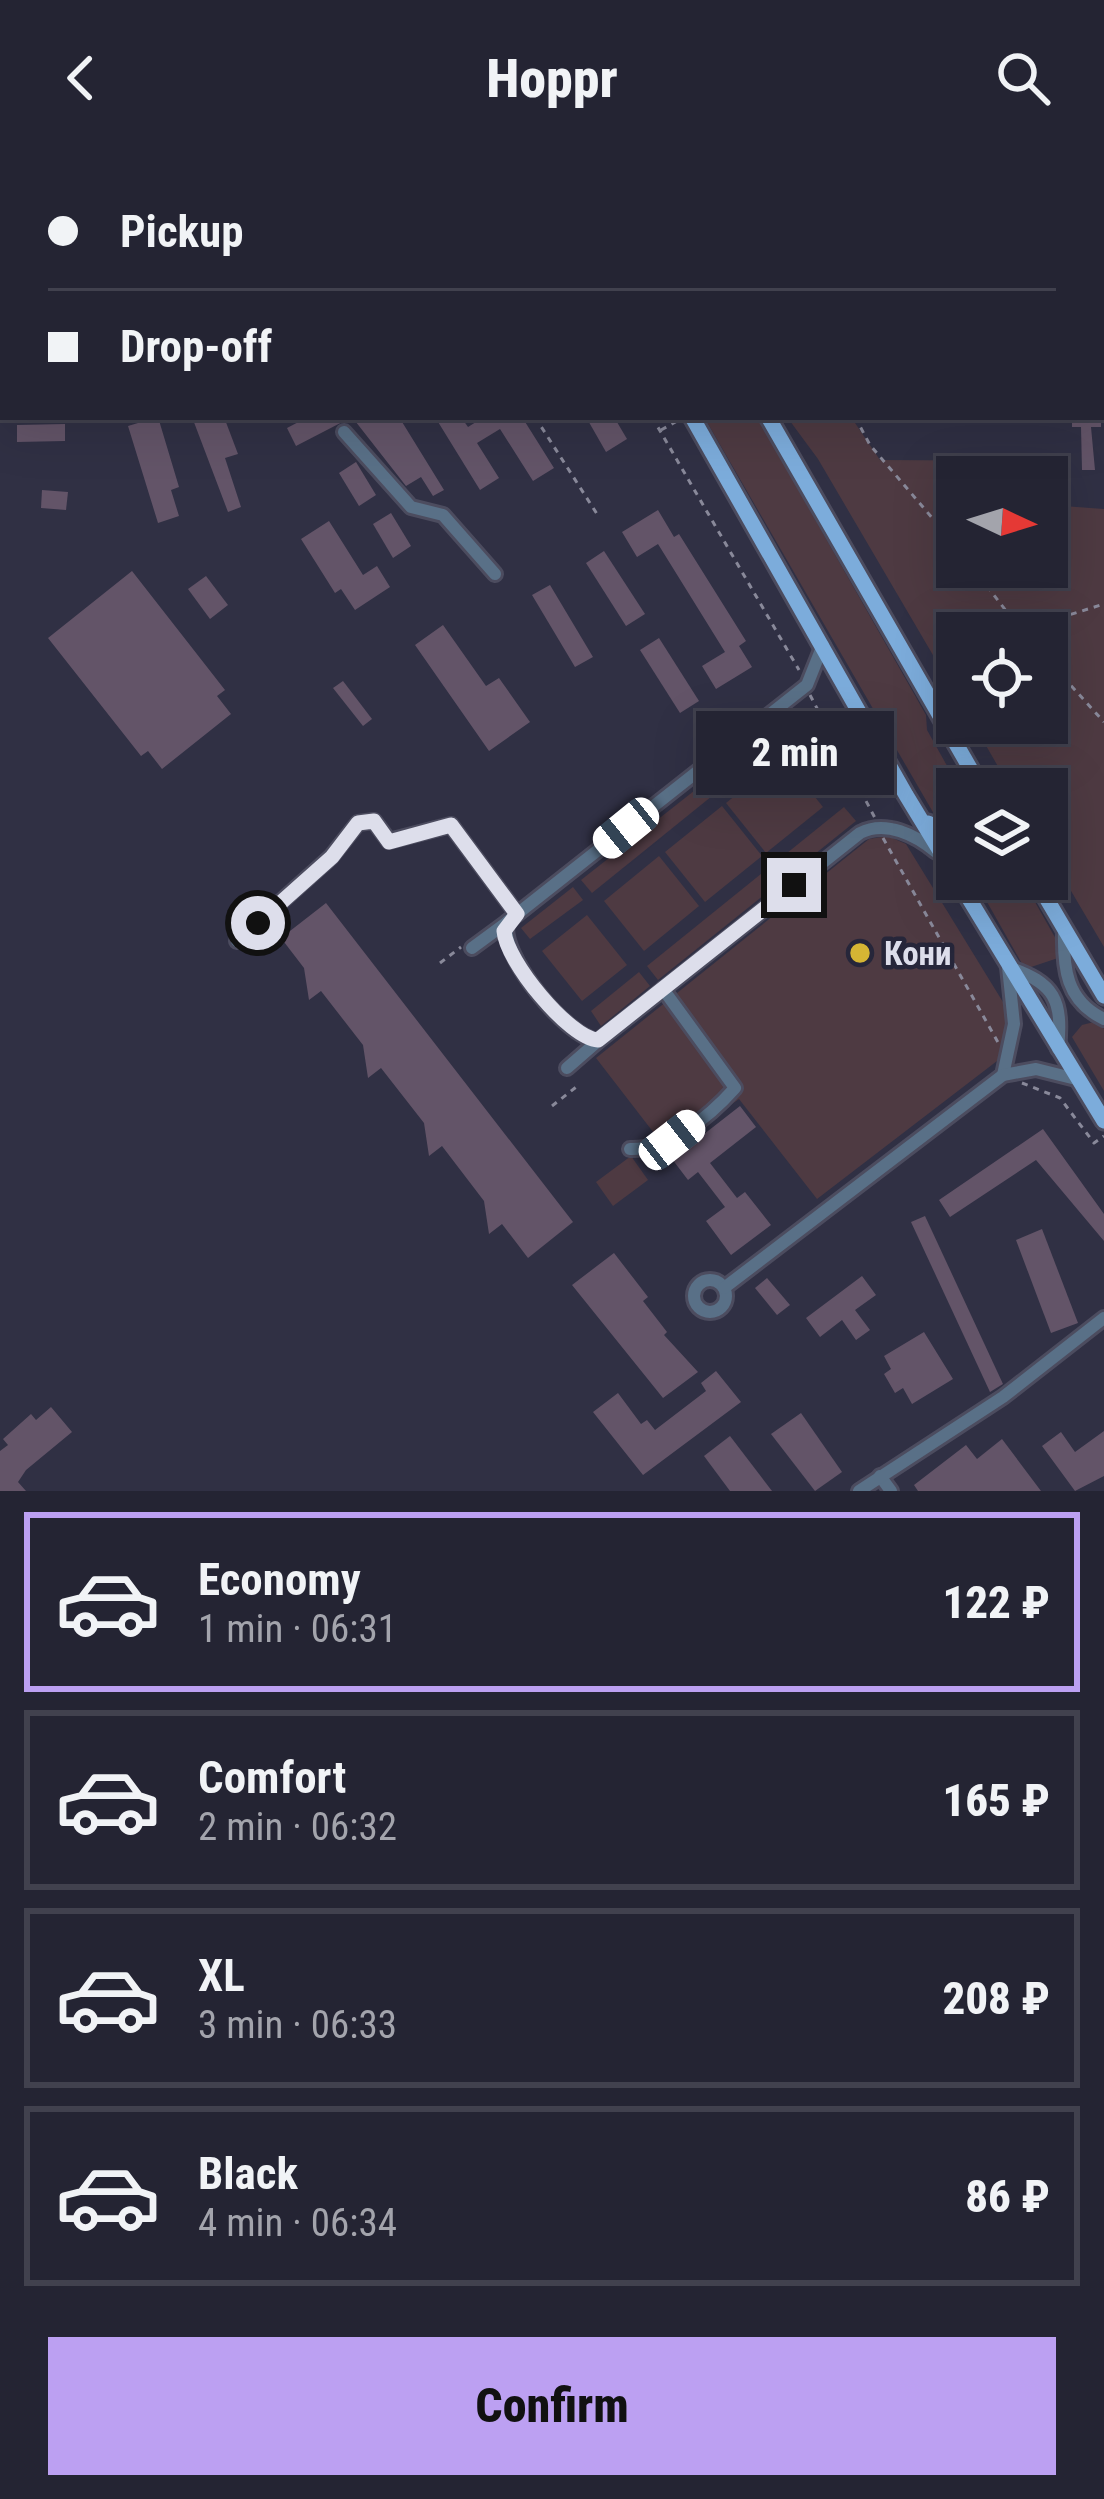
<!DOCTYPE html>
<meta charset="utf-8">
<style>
body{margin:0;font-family:"Roboto Condensed",sans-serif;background:#2c2c3b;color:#f1f3f6;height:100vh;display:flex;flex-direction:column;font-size:45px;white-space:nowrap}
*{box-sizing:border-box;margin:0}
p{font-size:39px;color:#a3a4ac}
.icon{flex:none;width:66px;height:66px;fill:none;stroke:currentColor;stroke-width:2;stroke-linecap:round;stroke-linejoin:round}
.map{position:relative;height:1335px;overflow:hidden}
.sheet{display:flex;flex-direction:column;background:#242433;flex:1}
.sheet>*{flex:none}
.hud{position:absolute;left:0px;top:0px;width:1104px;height:264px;box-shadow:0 12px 48px #0002,0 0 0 3px #41414e;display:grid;align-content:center;height:264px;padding:0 48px;background:#242433}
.needle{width:78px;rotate:94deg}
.buttons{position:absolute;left:936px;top:300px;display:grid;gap:24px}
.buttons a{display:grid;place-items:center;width:132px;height:132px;border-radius:0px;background:#242433;box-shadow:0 12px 48px #0002,0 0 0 3px #41414e;font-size:60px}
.end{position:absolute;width:54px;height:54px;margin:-27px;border:15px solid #dddeeb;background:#111;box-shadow:0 0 0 6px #111}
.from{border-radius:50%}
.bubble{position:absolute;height:84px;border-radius:0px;background:#242433;box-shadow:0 12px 48px #0002,0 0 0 3px #41414e;font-size:39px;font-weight:800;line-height:84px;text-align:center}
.car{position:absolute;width:36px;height:72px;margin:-36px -18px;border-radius:15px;box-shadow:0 0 9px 3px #0007;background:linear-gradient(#fff 24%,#345 0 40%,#fff 0 76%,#345 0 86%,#fff 0)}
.hud b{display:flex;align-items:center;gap:42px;height:114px;font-size:45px}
.hud b+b{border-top:3px solid #41414e}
.hud i{width:30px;height:30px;background:#f1f3f6}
ul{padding:21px 0 0;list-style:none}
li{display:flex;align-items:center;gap:36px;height:180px;margin:0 24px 18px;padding:0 24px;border:6px solid #41414e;border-radius:0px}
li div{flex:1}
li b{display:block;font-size:45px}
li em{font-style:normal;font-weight:800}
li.active{border-color:#bca0f2}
li>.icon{width:108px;height:108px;stroke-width:1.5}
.primary-button{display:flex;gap:24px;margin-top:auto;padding:24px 48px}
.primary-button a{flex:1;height:138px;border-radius:0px;background:#bca0f2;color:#111;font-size:48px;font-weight:800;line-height:138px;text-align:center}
header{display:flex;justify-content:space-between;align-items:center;height:156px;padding:0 48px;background:#242433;font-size:54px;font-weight:800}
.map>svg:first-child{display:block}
.green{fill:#4e3a42;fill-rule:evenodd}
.building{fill:#635468}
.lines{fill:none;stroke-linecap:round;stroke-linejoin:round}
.minor-casing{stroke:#4c4c5f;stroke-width:18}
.major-casing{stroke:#4c4c5f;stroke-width:21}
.path{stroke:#89899a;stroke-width:3;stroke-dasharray:6 6;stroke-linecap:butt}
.minor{stroke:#597087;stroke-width:12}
.major{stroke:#7cacdb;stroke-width:15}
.route{stroke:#dddeeb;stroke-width:15}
.poi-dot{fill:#d5b534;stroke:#26263a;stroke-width:4.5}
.labels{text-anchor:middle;stroke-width:9;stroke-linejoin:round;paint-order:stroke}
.poi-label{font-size:33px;font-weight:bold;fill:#dddeeb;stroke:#26263a;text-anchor:start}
</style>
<header><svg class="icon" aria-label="back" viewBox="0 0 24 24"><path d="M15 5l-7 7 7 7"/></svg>Hoppr<svg class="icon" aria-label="search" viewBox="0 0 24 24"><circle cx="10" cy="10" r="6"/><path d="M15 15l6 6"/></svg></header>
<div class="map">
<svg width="1104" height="1335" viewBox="0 0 1104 1335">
<rect width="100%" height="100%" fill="#303044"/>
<g class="green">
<polygon points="704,261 757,261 926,559 927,574 960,633 957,674 934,658"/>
<path d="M787 261H851L880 304 1055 305 1063 350 1104 353V791L1047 694V633H1011L973 567H1047V477H957V540L818 303ZM957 321H1047V411H957Z"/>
<polygon points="789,560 795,573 592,737 581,724"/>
<polygon points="783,601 823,651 766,697 726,647"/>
<polygon points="722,650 762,700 705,746 665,696"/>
<polygon points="844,651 856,665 658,824 647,810"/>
<polygon points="888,680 906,688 1006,851 1011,871 997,905 817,1043 739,943 667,994 596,902 869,683"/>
<polygon points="659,700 699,750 644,795 604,745"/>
<polygon points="974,723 1022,723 1061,792 1058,802 1025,813"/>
<polygon points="573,731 583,744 530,783 521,772"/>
<polygon points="587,759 627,809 582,845 542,795"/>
<polygon points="639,816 650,830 601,870 591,855"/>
<polygon points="1098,865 1104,873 1104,935 1072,881 1082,869"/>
<polygon points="631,1000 648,1024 613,1050 596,1026"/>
</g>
<g class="building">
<polygon points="158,261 179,331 171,334 179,360 158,367 128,270"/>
<polygon points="192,261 224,261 238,298 225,302 241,351 228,356"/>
<polygon points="308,261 399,261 444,334 433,340 421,321 406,330 352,261 296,290 287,272"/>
<polygon points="435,261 461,261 468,271 484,261 522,261 554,312 533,325 500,273 477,287 499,322 480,334"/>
<polygon points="586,261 614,261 627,283 606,296"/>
<polygon points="1072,261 1101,261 1101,271 1091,271 1095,314 1082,314 1081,271 1072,271"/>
<polygon points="65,268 65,285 17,286 17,269"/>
<polygon points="356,306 376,339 359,350 339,317"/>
<polygon points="42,334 68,336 66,354 41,352"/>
<polygon points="658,354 674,381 679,378 746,485 739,490 752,511 716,533 702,510 725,496 658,388 637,401 622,376"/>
<polygon points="391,357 411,390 393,402 373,368"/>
<polygon points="329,365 363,419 377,410 390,431 355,454 341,433 335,437 301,383"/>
<polygon points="604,395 645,458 626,470 586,407"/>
<polygon points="132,415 225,534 217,540 231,558 162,613 148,595 141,600 48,482"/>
<polygon points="206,420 228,449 210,463 188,433"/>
<polygon points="550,429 593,501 575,511 532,439"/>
<polygon points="443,469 486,530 499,522 530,566 489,595 415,489"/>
<polygon points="659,482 699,545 680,557 640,494"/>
<polygon points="343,525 372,563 363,570 333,532"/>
<polygon points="326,747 573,1066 528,1102 502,1068 489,1078 484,1045 442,990 429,1000 424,967 381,912 368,922 363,889 321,835 309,844 304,812 281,782"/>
<polygon points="740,950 756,971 710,1007 737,1042 745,1036 771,1069 731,1099 706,1065 725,1051 698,1016 688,1024 672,1003"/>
<polygon points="1043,973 1104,1058 1104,1085 1036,1004 950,1061 939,1044"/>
<polygon points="925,1060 1003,1228 990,1236 911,1066"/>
<polygon points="1042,1073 1078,1167 1051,1177 1016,1084"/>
<polygon points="614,1097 648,1141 643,1145 667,1176 664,1179 698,1216 663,1242 572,1129"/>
<polygon points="862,1120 876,1139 855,1154 870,1174 856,1184 842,1164 820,1181 806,1162"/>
<polygon points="767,1122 790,1149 777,1159 755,1132"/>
<polygon points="924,1176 953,1223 912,1248 903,1232 895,1237 884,1218 891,1213 884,1200"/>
<polygon points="716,1215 741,1246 643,1319 593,1256 618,1237 641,1268 647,1264 655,1274 706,1235 701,1227"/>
<polygon points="51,1251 72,1276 26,1314 18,1326 26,1335 0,1335 0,1295 8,1289 3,1283 31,1258 36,1264"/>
<polygon points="801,1257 842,1316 815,1335 771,1278"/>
<polygon points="1104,1275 1104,1320 1075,1335 1042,1290 1061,1276 1075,1296"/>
<polygon points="730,1280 772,1335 730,1335 704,1300"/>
<polygon points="1002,1283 1041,1335 918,1335 914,1329 966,1289 977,1303"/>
</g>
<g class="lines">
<defs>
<g id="minor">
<polyline points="130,0 130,3"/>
<polyline points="381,0 383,3"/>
<polyline points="299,3 305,0"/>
<polyline points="0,57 3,57"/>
<polyline points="1101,113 1104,112"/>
<polyline points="1101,221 1104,221"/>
<polyline points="344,276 411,351 443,359 495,418"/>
<path d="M823 489 807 529 507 766C498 798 566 881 598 885L860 677C886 664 916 679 936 696"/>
<path d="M1064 774C1063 812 1066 845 1104 863"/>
<polyline points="237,785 331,701 358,667 374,665 389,685 451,669 517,758"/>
<polyline points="472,792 506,767"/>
<polyline points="567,912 598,885"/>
<path d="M1003 919 1014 868 1008 811C1055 827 1063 844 1058 893"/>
<path d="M630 993C669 994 709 961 735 932L663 833"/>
<circle cx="710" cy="1140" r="16"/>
<polyline points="724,1132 1003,919 1036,913 1076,923"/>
<polyline points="880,1320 891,1335"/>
<polyline points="859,1335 1003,1241 1104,1162"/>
</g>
<g id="major">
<polyline points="502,0 504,3"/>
<polyline points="558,0 560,3"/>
<polyline points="601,0 603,3"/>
<polyline points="648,0 649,3"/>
<polyline points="692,261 906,639 1104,965"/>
<polyline points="768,261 982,633"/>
<polyline points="928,667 957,681"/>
<polyline points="1035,723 1104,840"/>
</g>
</defs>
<use href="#minor" class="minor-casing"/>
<use href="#major" class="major-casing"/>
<g class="path">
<polyline points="415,0 417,3"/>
<polyline points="668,0 669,3"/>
<polyline points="835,3 848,0"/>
<polyline points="1101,235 1104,235"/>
<polyline points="535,261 597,358"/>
<polyline points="652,261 799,514"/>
<polyline points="855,261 870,289 957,391"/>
<polyline points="661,274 679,264"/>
<polyline points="972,411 1021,474 1104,448"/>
<polyline points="1047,503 1104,566"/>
<polyline points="810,539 875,662"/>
<polyline points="883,682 999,888"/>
<polyline points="440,807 461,791"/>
<polyline points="1022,927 1060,942 1094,987 1104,980"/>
<polyline points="552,950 580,928"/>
</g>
<use href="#minor" class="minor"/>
<use href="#major" class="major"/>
</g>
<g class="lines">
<path class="route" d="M258 767 332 701 358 667 374 665 389 686 451 669 517 758 504 775C506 805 569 882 598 884L794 729"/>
</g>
<circle class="poi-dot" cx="860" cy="797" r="12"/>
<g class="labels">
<g class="poi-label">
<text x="884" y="809">Кони</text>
</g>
</g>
</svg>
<div class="buttons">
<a><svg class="needle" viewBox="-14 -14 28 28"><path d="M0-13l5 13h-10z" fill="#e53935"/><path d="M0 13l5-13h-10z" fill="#a3a4ac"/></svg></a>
<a><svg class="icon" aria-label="locate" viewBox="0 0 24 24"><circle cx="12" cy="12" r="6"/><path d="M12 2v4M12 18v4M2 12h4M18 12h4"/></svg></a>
<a><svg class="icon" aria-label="layers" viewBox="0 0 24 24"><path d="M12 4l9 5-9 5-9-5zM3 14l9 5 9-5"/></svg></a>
</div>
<i class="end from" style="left:258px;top:767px"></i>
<i class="end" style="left:794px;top:729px"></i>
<div class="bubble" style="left:696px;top:555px;width:198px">2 min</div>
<i class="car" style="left:626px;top:672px;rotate:231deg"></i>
<i class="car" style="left:672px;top:984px;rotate:52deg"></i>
<div class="hud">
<b><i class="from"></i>Pickup</b>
<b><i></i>Drop-off</b>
</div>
</div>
<section class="sheet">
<ul>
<li class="active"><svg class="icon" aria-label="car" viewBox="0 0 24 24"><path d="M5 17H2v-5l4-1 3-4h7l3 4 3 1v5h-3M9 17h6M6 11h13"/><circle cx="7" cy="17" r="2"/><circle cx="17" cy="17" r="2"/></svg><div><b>Economy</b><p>1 min · 06:31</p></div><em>122 ₽</em></li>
<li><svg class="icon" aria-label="car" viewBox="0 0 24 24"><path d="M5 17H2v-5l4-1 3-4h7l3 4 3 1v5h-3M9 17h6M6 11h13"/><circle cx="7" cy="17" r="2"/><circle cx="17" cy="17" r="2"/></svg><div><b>Comfort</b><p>2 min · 06:32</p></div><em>165 ₽</em></li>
<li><svg class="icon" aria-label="car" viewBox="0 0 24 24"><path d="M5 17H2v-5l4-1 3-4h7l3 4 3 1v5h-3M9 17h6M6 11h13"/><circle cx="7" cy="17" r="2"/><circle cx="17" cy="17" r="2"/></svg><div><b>XL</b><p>3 min · 06:33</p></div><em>208 ₽</em></li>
<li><svg class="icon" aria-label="car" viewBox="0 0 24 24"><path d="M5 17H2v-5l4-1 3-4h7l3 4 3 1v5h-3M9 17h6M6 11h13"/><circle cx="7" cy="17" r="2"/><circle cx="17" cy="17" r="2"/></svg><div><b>Black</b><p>4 min · 06:34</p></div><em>86 ₽</em></li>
</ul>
<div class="primary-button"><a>Confirm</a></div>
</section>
